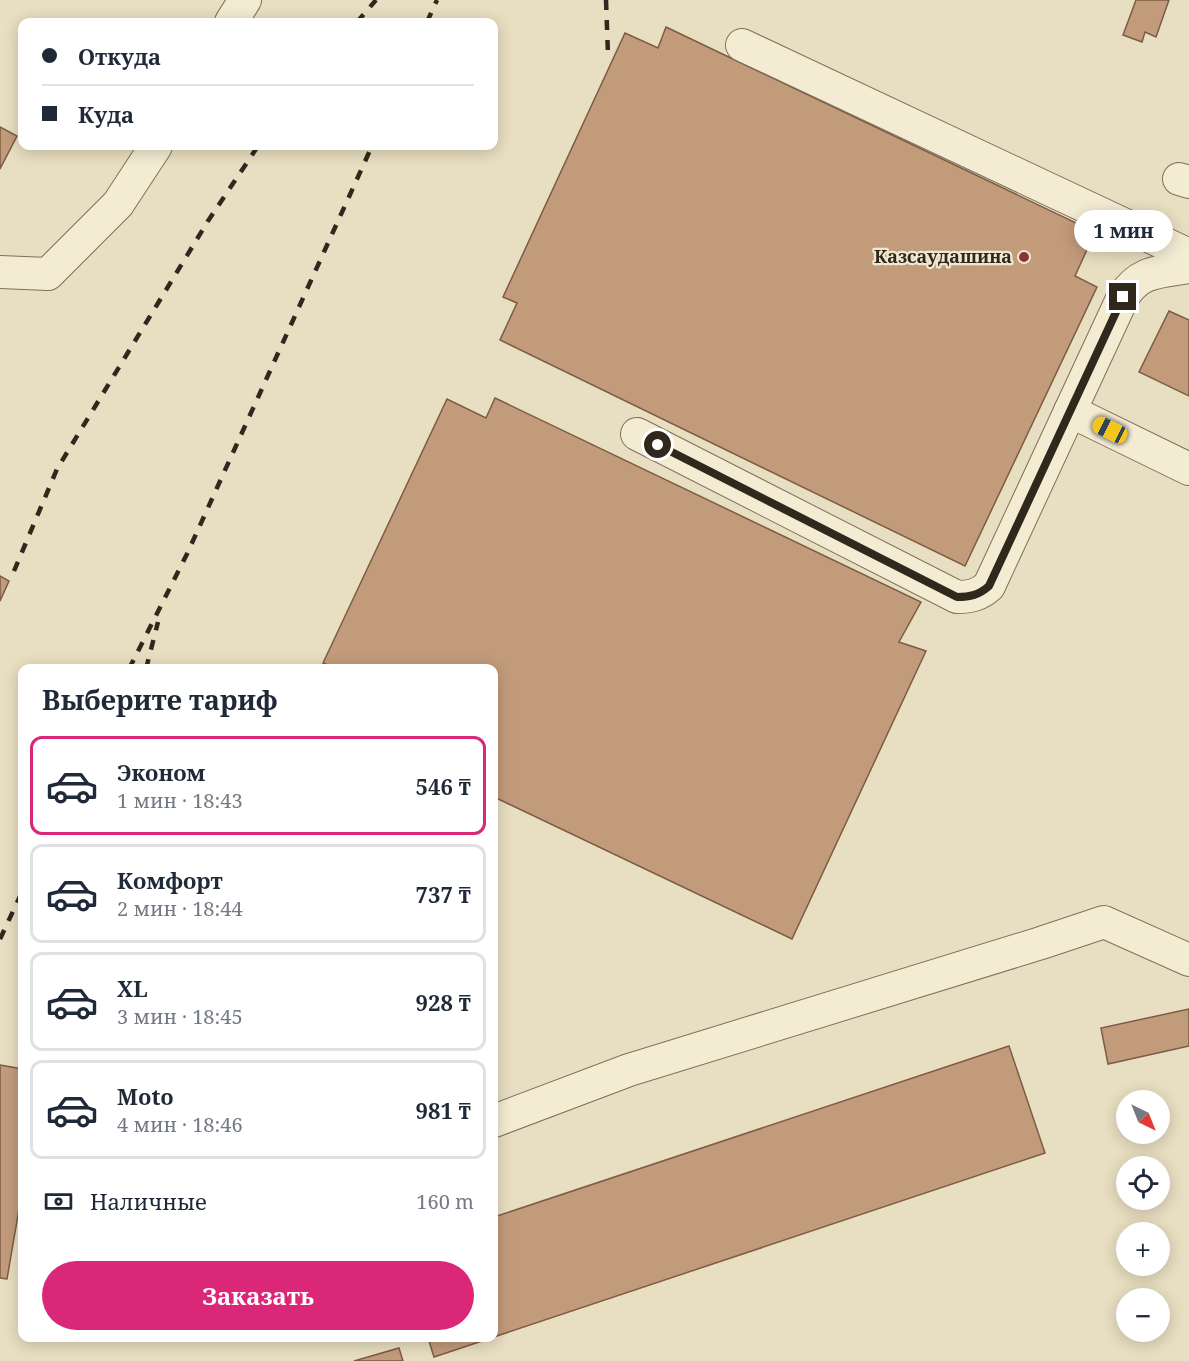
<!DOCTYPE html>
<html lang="ru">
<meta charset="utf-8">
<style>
body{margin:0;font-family:"Noto Serif",serif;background:#f2f2f3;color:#1f2937;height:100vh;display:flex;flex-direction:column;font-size:22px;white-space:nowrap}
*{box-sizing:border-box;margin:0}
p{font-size:20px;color:#747a83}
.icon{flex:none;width:33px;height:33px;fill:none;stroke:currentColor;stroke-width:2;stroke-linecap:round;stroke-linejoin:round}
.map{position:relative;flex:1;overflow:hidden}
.panel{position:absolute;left:18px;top:664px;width:480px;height:678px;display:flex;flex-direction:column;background:#fff;border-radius:12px;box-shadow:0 3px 15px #0003}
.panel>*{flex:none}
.banner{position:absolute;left:18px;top:18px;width:480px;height:132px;border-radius:12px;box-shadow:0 3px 15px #0003;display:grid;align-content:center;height:132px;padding:0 24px;background:#fff}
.needle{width:39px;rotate:137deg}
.tools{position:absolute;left:1116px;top:1090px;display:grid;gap:12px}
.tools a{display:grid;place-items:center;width:54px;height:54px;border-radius:50%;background:#fff;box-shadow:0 3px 15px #0003;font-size:30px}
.end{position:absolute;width:27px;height:27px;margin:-14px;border:8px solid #31281d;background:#fff;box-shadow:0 0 0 3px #fff}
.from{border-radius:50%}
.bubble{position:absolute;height:42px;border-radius:21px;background:#fff;box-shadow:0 3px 15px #0003;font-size:20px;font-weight:700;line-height:42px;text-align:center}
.car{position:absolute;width:18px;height:36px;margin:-18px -9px;border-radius:8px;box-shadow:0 0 4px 2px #0007;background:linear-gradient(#f5c518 24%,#345 0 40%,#f5c518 0 76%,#345 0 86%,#f5c518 0)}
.banner b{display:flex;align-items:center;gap:21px;height:57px;font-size:22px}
.banner b+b{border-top:2px solid #e0e1e3}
.banner i{width:15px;height:15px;background:#1f2937}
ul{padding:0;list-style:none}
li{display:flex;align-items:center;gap:18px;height:99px;margin:0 12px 9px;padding:0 12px;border:3px solid #e0e1e3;border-radius:12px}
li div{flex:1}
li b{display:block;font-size:22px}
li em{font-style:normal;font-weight:700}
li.selected{border-color:#db2777}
li>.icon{width:54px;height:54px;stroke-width:1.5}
h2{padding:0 24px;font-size:27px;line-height:72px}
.pay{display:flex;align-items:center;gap:15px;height:66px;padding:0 24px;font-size:22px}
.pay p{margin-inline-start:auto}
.button{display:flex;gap:12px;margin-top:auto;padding:12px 24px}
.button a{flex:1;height:69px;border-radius:36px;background:#db2777;color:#fff;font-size:24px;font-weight:700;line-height:69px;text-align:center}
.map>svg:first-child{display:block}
.building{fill:#c29b7b;stroke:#7c5c44;stroke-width:1.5}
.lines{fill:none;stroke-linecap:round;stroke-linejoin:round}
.minor-casing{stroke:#7f705b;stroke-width:34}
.minor{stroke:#f4ebd3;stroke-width:32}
.rail{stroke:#31281d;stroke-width:4.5;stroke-dasharray:10 10;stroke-linecap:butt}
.route{stroke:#31281d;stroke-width:8}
.poi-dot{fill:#873432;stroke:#f0e8d0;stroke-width:2}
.labels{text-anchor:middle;stroke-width:4.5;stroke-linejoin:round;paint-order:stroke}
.poi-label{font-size:18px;font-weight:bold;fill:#31281d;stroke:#f0e8d0;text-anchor:end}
</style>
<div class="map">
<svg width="1189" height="1361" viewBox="0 0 1189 1361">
<rect width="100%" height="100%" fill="#e8dec1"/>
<g class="building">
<polygon points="1136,0 1169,0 1156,37 1145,32 1142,42 1123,35"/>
<polygon points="666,27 1095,232 1075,276 1097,287 965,566 500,340 517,303 503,297 625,33 658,48"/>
<polygon points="0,127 17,136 0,169"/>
<polygon points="1169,311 1189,320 1189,396 1139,372"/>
<polygon points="495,398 921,602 899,642 926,651 792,939 494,797 494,669 338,669 323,663 447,399 486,418"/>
<polygon points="0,576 9,581 0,601"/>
<polygon points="1189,1009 1189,1046 1108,1064 1101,1028"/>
<polygon points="1009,1046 1045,1153 494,1337 494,1217"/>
<polygon points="0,1065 22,1069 22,1192 7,1279 0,1278"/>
<polygon points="428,1338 491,1338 434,1357"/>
<polygon points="399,1348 403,1361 354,1361"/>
</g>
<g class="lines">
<defs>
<g id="minor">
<polyline points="231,22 245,0"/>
<polyline points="742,45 1189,255"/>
<polyline points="1179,179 1189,182"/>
<polyline points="0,272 48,274 118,204 156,146"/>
<polyline points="1070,411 1189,469"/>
<path d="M637 434 957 597C970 597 979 595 989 586L1123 297C1140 270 1160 272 1189 267"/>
<polyline points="494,1121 629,1070 1041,943 1104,922 1189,960"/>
</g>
</defs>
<use href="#minor" class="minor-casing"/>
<use href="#minor" class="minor"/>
<g class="rail">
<polyline points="606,0 608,55"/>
<polyline points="357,22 376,0"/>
<polyline points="427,22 437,0"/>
<polyline points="14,571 57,469 208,221 258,146"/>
<polyline points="129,669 187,554 372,146"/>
<polyline points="146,669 158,622"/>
<polyline points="0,939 22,892"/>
</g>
</g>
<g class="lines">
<path class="route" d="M658 445 957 597C970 597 979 595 989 586L1123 297"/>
</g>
<circle class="poi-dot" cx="1024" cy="257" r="6"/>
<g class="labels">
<g class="poi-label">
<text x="1012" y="263">Казсаудашина</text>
</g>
</g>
</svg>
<div class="tools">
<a><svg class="needle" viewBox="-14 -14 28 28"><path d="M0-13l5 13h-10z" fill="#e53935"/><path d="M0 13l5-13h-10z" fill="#747a83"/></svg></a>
<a><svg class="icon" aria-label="locate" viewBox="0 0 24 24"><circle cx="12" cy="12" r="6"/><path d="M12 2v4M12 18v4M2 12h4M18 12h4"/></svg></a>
<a>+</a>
<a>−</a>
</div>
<i class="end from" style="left:658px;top:445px"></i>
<i class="end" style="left:1123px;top:297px"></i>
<div class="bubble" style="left:1074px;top:210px;width:99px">1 мин</div>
<i class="car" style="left:1110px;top:430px;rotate:296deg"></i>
<div class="banner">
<b><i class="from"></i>Откуда</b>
<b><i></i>Куда</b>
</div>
<section class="panel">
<h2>Выберите тариф</h2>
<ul>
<li class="selected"><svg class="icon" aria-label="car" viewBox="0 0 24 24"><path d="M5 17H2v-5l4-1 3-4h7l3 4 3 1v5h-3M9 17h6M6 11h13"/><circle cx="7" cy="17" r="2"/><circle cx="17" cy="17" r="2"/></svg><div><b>Эконом</b><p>1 мин · 18:43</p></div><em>546 ₸</em></li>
<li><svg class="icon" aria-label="car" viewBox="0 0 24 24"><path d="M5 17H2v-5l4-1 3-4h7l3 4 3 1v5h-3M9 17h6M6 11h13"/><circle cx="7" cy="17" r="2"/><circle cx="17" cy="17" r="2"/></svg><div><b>Комфорт</b><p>2 мин · 18:44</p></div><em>737 ₸</em></li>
<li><svg class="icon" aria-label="car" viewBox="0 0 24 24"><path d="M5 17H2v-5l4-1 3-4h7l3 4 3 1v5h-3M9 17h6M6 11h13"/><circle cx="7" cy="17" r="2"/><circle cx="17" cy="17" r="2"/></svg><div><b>XL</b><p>3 мин · 18:45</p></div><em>928 ₸</em></li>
<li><svg class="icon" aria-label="car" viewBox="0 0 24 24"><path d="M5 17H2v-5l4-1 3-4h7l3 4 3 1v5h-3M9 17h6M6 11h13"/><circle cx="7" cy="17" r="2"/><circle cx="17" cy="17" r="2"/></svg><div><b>Moto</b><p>4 мин · 18:46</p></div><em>981 ₸</em></li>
</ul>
<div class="pay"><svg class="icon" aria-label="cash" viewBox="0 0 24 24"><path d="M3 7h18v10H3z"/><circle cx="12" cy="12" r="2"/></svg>Наличные<p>160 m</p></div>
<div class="button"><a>Заказать</a></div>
</section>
</div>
